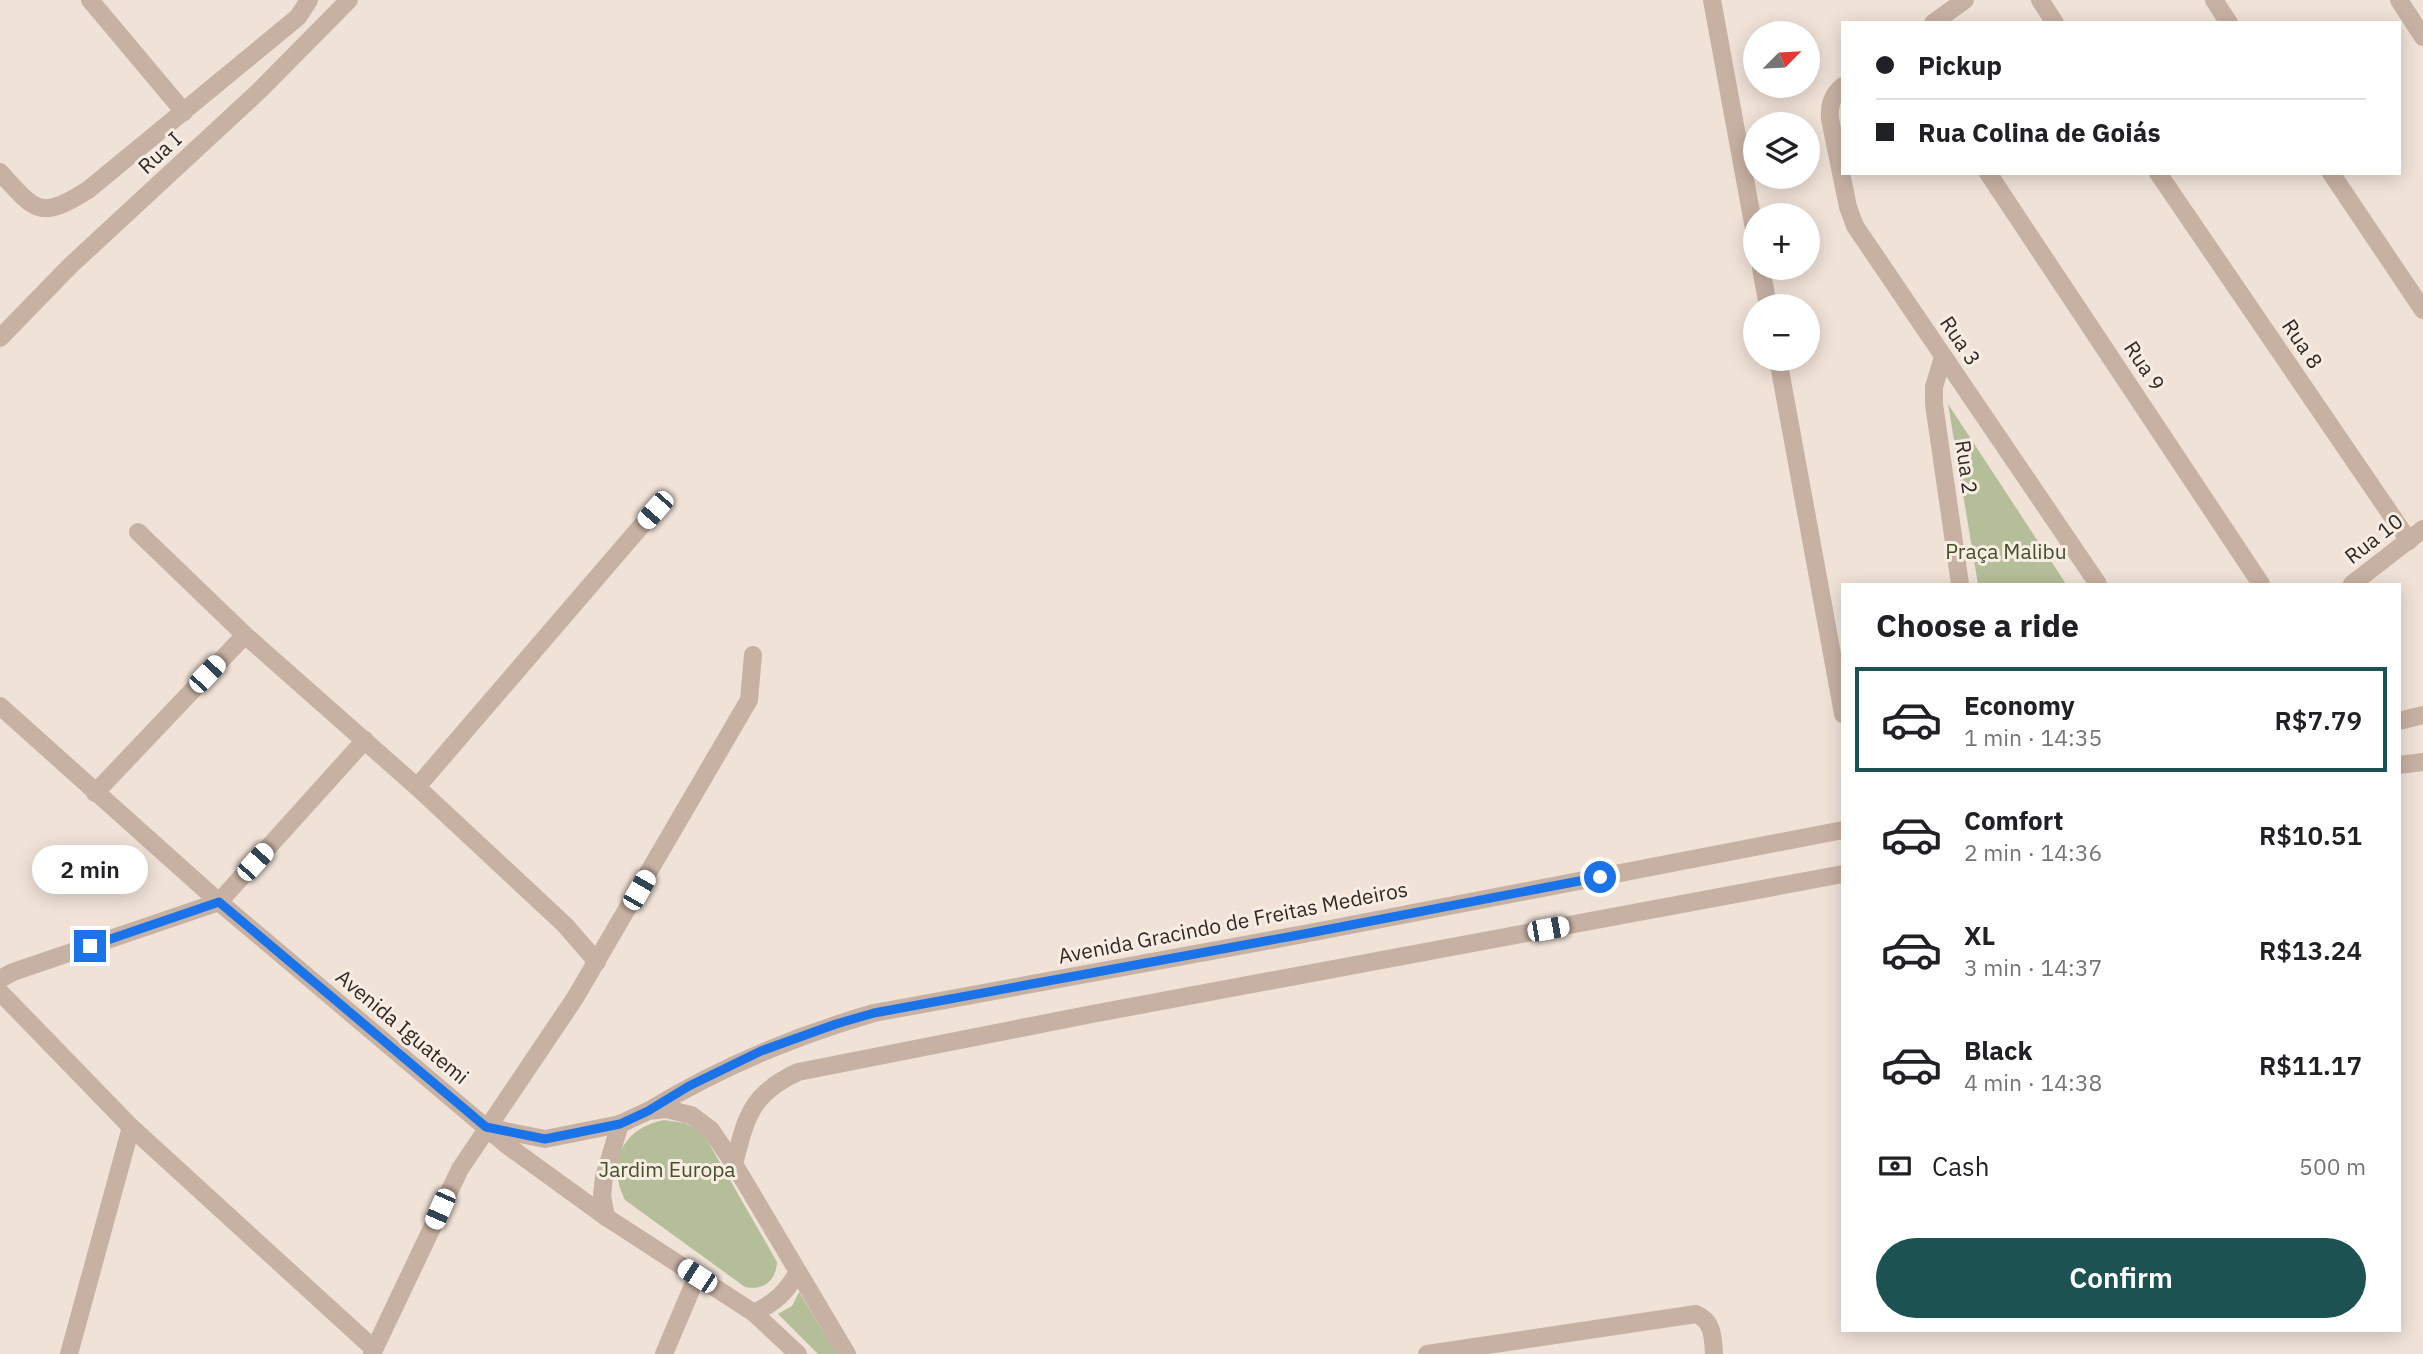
<!DOCTYPE html>
<meta charset="utf-8">
<style>
body{margin:0;font-family:"IBM Plex Sans",sans-serif;background:#f2f2f2;color:#202124;height:100vh;display:flex;flex-direction:column;font-size:26px;white-space:nowrap}
*{box-sizing:border-box;margin:0}
p{font-size:23px;color:#757577}
.icon{flex:none;width:38px;height:38px;fill:none;stroke:currentColor;stroke-width:2;stroke-linecap:round;stroke-linejoin:round}
.map{position:relative;flex:1;overflow:hidden}
.side{position:absolute;left:1841px;top:583px;width:560px;height:749px;display:flex;flex-direction:column;background:#fff;border-radius:0px;box-shadow:0 4px 18px #0003}
.side>*{flex:none}
.banner{position:absolute;left:1841px;top:21px;width:560px;height:154px;border-radius:0px;box-shadow:0 4px 18px #0003;display:grid;align-content:center;height:154px;padding:0 35px;background:#fff}
.needle{width:46px;rotate:66deg}
.buttons{position:absolute;left:1743px;top:21px;display:grid;gap:14px}
.buttons a{display:grid;place-items:center;width:77px;height:77px;border-radius:50%;background:#fff;box-shadow:0 4px 18px #0003;font-size:35px}
.end{position:absolute;width:32px;height:32px;margin:-16px;border:9px solid #1a73e8;background:#fff;box-shadow:0 0 0 4px #fff}
.from{border-radius:50%}
.bubble{position:absolute;height:49px;border-radius:24px;background:#fff;box-shadow:0 4px 18px #0003;font-size:23px;font-weight:600;line-height:49px;text-align:center}
.car{position:absolute;width:21px;height:42px;margin:-21px -10px;border-radius:9px;box-shadow:0 0 5px 2px #0007;background:linear-gradient(#fff 24%,#345 0 40%,#fff 0 76%,#345 0 86%,#fff 0)}
.banner b{display:flex;align-items:center;gap:24px;height:66px;font-size:26px}
.banner b+b{border-top:2px solid #e0e0e0}
.banner i{width:18px;height:18px;background:#202124}
ul{padding:0;list-style:none}
li{display:flex;align-items:center;gap:21px;height:105px;margin:0 14px 10px;padding:0 21px;border:4px solid transparent;border-radius:0px}
li div{flex:1}
li b{display:block;font-size:26px}
li em{font-style:normal;font-weight:600}
li.current{border-color:#1c5252}
li>.icon{width:63px;height:63px;stroke-width:1.5}
h2{padding:0 35px;font-size:32px;line-height:84px}
.pay{display:flex;align-items:center;gap:18px;height:77px;padding:0 35px;font-size:26px}
.pay p{margin-inline-start:auto}
.action{display:flex;gap:14px;margin-top:auto;padding:14px 35px}
.action a{flex:1;height:80px;border-radius:42px;background:#1c5252;color:#fff;font-size:28px;font-weight:600;line-height:80px;text-align:center}
.map>svg:first-child{display:block}
.green{fill:#b4be98}
.lines{fill:none;stroke-linecap:round;stroke-linejoin:round}
.street{stroke:#c7b1a3;stroke-width:18}
.route{stroke:#1a73e8;stroke-width:9}
.labels{text-anchor:middle;stroke-width:6;stroke-linejoin:round;paint-order:stroke}
.street-label{font-size:21px;fill:#322825;stroke:#f8ede3}
.park-label{font-size:21px;fill:#44502a;stroke:#f8ede3}
</style>
<div class="map">
<svg width="2423" height="1354" viewBox="0 0 2423 1354">
<rect width="100%" height="100%" fill="#f0e2d7"/>
<g class="green">
<polygon points="1948,404 2066,584 1978,584"/>
<path d="M664 1120 685 1123 703 1133 777 1262C776 1281 763 1291 745 1287L625 1200C606 1162 623 1128 664 1120Z"/>
<polygon points="799,1292 837,1354 818,1354 778,1314 792,1306"/>
</g>
<g class="lines">
<g class="street">
<polyline points="90,0 184,112"/>
<polyline points="1712,0 1755,234"/>
<polyline points="2040,0 2055,23"/>
<polyline points="2214,0 2229,23"/>
<polyline points="2399,0 2423,37"/>
<polyline points="1933,23 1965,0"/>
<path d="M1843 86C1832 95 1829 105 1830 119L1848 207 1855 226 2098 584"/>
<path d="M0 172C36 212 40 220 88 190L298 17 309 0"/>
<polyline points="1988,173 2261,584"/>
<polyline points="2158,173 2409,541"/>
<polyline points="2331,173 2423,310"/>
<polyline points="1761,268 1768,306"/>
<polyline points="0,338 70,266 259,91 349,0"/>
<polyline points="1943,357 1934,387 1934,404 1960,584"/>
<polyline points="1778,359 1843,714"/>
<polyline points="138,532 245,635 417,787 565,925 597,962"/>
<polyline points="2352,584 2423,529"/>
<polyline points="0,706 219,902 508,1146 606,1217 754,1313 798,1354"/>
<polyline points="2399,721 2423,715"/>
<polyline points="2399,765 2423,762"/>
<polyline points="417,787 655,510"/>
<polyline points="95,793 245,635"/>
<polyline points="0,979 13,972 219,902 365,740"/>
<polyline points="0,992 131,1127 69,1354"/>
<path d="M648 1111C720 1067 794 1036 874 1013L1304 934 1843 830"/>
<polyline points="131,1127 374,1349"/>
<polyline points="490,1128 545,1139 620,1124 648,1111 666,1109 691,1115 711,1130 734,1164 847,1354"/>
<path d="M734 1164C746 1118 750 1094 798 1072L1092 1014 1843 874"/>
<polyline points="606,1217 602,1195 604,1177 620,1124"/>
<path d="M754 1313C775 1303 786 1292 798 1272"/>
<polyline points="372,1354 460,1169 575,998 749,700 753,655"/>
<polyline points="664,1354 697,1276"/>
<path d="M1427 1354 1696 1314C1713 1321 1713 1337 1714 1354"/>
</g>
</g>
<g class="lines">
<polyline class="route" points="90,946 219,902 486,1127 545,1139 620,1124 648,1111 689,1086 761,1051 836,1024 874,1013 1304,934 1600,877"/>
</g>
<g class="labels">
<g class="street-label">
<text transform="translate(160 153) rotate(-43)" y="7">Rua I</text>
<text transform="translate(1960 341) rotate(56)" y="7">Rua 3</text>
<text transform="translate(2302 344) rotate(56)" y="7">Rua 8</text>
<text transform="translate(2144 366) rotate(56)" y="7">Rua 9</text>
<text transform="translate(1966 467) rotate(82)" y="7">Rua 2</text>
<text transform="translate(2374 539) rotate(-38)" y="7">Rua 10</text>
<text transform="translate(1233 923) rotate(-11)" y="7">Avenida Gracindo de Freitas Medeiros</text>
<text transform="translate(402 1027) rotate(40)" y="7">Avenida Iguatemi</text>
</g>
<g class="park-label">
<text x="2006" y="559">Praça Malibu</text>
<text x="667" y="1177">Jardim Europa</text>
</g>
</g>
</svg>
<div class="buttons">
<a><svg class="needle" viewBox="-14 -14 28 28"><path d="M0-13l5 13h-10z" fill="#e53935"/><path d="M0 13l5-13h-10z" fill="#757577"/></svg></a>
<a><svg class="icon" aria-label="layers" viewBox="0 0 24 24"><path d="M12 4l9 5-9 5-9-5zM3 14l9 5 9-5"/></svg></a>
<a>+</a>
<a>−</a>
</div>
<i class="end from" style="left:1600px;top:877px"></i>
<i class="end" style="left:90px;top:946px"></i>
<div class="bubble" style="left:32px;top:845px;width:116px">2 min</div>
<i class="car" style="left:655px;top:510px;rotate:221deg"></i>
<i class="car" style="left:207px;top:674px;rotate:43deg"></i>
<i class="car" style="left:255px;top:862px;rotate:42deg"></i>
<i class="car" style="left:639px;top:890px;rotate:30deg"></i>
<i class="car" style="left:1548px;top:929px;rotate:80deg"></i>
<i class="car" style="left:440px;top:1209px;rotate:204deg"></i>
<i class="car" style="left:697px;top:1276px;rotate:303deg"></i>
<div class="banner">
<b><i class="from"></i>Pickup</b>
<b><i></i>Rua Colina de Goiás</b>
</div>
<section class="side">
<h2>Choose a ride</h2>
<ul>
<li class="current"><svg class="icon" aria-label="car" viewBox="0 0 24 24"><path d="M5 17H2v-5l4-1 3-4h7l3 4 3 1v5h-3M9 17h6M6 11h13"/><circle cx="7" cy="17" r="2"/><circle cx="17" cy="17" r="2"/></svg><div><b>Economy</b><p>1 min · 14:35</p></div><em>R$7.79</em></li>
<li><svg class="icon" aria-label="car" viewBox="0 0 24 24"><path d="M5 17H2v-5l4-1 3-4h7l3 4 3 1v5h-3M9 17h6M6 11h13"/><circle cx="7" cy="17" r="2"/><circle cx="17" cy="17" r="2"/></svg><div><b>Comfort</b><p>2 min · 14:36</p></div><em>R$10.51</em></li>
<li><svg class="icon" aria-label="car" viewBox="0 0 24 24"><path d="M5 17H2v-5l4-1 3-4h7l3 4 3 1v5h-3M9 17h6M6 11h13"/><circle cx="7" cy="17" r="2"/><circle cx="17" cy="17" r="2"/></svg><div><b>XL</b><p>3 min · 14:37</p></div><em>R$13.24</em></li>
<li><svg class="icon" aria-label="car" viewBox="0 0 24 24"><path d="M5 17H2v-5l4-1 3-4h7l3 4 3 1v5h-3M9 17h6M6 11h13"/><circle cx="7" cy="17" r="2"/><circle cx="17" cy="17" r="2"/></svg><div><b>Black</b><p>4 min · 14:38</p></div><em>R$11.17</em></li>
</ul>
<div class="pay"><svg class="icon" aria-label="cash" viewBox="0 0 24 24"><path d="M3 7h18v10H3z"/><circle cx="12" cy="12" r="2"/></svg>Cash<p>500 m</p></div>
<div class="action"><a>Confirm</a></div>
</section>
</div>
